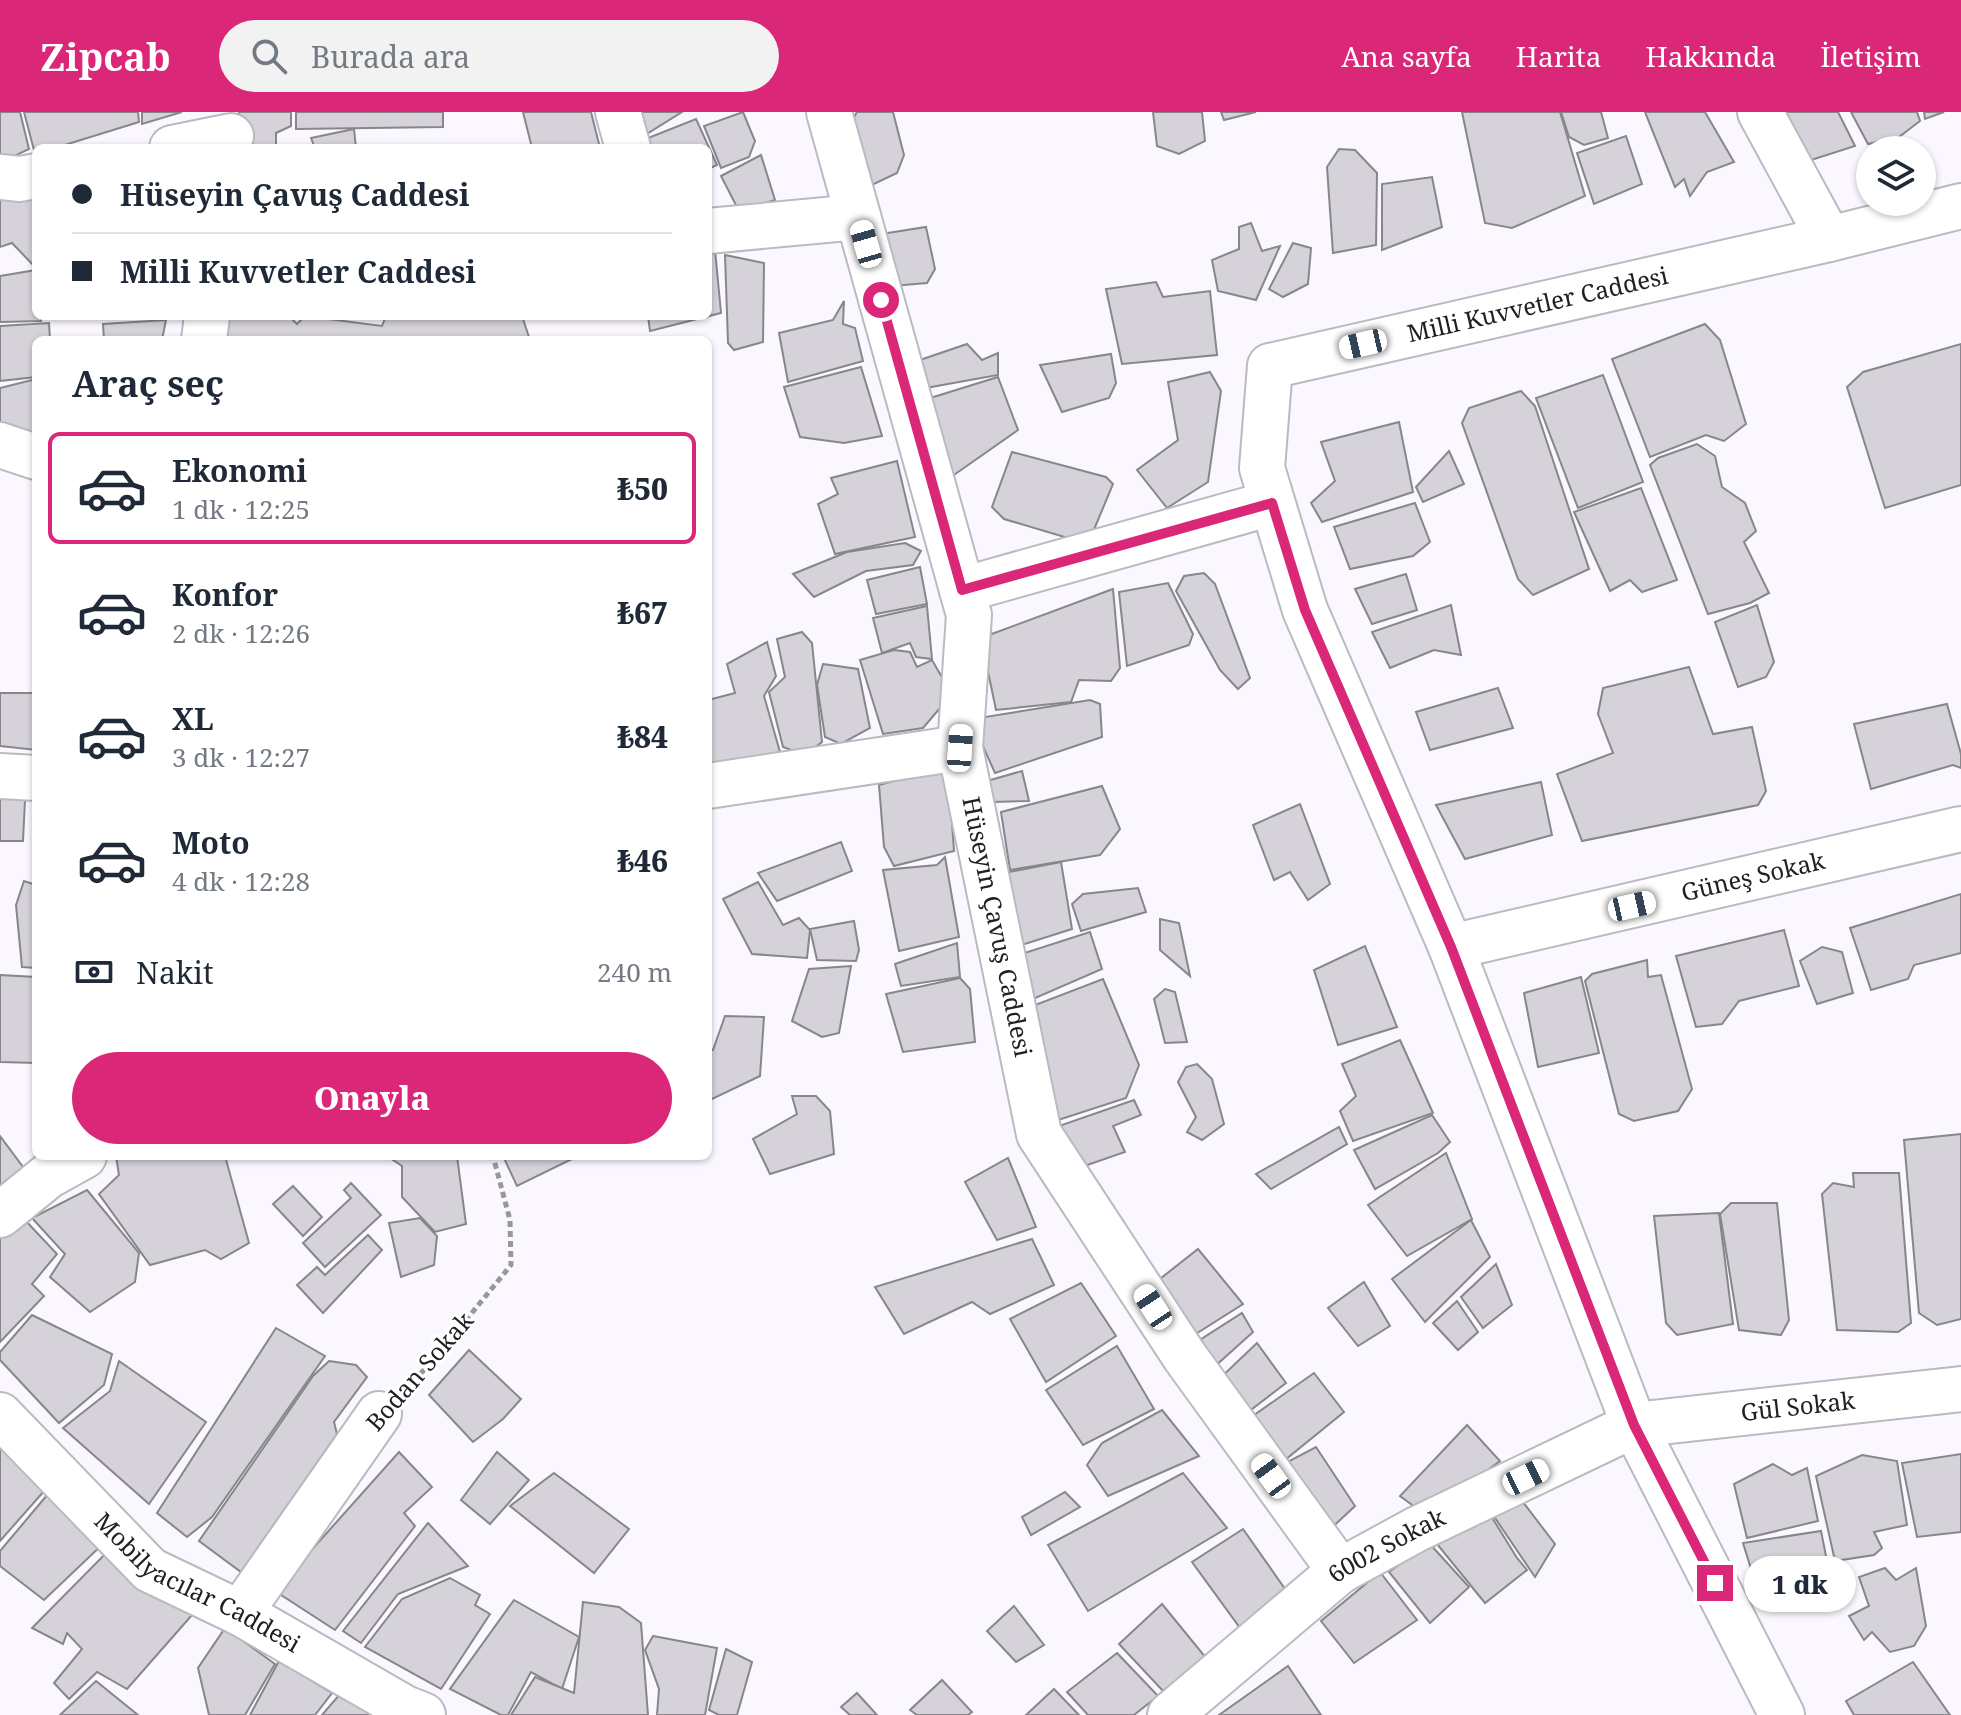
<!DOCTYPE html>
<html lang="tr">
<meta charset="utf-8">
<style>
body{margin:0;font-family:"Noto Serif",serif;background:#f2f2f3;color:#1f2937;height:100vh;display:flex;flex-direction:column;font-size:30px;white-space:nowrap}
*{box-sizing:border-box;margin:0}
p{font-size:26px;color:#747a83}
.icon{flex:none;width:44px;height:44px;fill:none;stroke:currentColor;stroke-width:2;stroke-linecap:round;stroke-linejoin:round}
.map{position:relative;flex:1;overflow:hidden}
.side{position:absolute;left:32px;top:224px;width:680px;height:824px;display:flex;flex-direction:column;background:#fff;border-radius:12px;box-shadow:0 2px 6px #0004}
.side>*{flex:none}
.hud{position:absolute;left:32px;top:32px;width:680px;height:176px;border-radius:12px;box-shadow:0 2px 6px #0004;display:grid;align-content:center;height:176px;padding:0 40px;background:#fff}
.buttons{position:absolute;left:1856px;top:24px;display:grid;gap:16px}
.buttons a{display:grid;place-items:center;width:80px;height:80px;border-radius:50%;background:#fff;box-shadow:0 2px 6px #0004;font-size:40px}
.end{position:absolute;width:36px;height:36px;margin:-18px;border:10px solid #db2777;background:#fff;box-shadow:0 0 0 4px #fff}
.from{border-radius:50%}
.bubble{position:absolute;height:56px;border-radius:28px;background:#fff;box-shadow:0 2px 6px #0004;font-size:26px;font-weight:800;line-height:56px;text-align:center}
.car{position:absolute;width:24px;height:48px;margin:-24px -12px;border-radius:10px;box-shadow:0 0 6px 2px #0007;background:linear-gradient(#fff 24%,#345 0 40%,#fff 0 76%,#345 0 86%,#fff 0)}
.hud b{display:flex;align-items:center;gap:28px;height:76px;font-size:30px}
.hud b+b{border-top:2px solid #e0e1e3}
.hud i{width:20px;height:20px;background:#1f2937}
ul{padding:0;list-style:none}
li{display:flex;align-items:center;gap:24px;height:112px;margin:0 16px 12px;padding:0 24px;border:4px solid transparent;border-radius:12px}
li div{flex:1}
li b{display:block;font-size:30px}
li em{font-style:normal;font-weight:800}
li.current{border-color:#db2777}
li>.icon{width:72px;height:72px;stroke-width:1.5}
h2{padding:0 40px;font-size:36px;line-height:96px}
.pay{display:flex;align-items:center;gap:20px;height:88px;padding:0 40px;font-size:30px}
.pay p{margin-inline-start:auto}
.button{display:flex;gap:16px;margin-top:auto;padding:16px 40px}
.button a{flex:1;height:92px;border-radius:48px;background:#db2777;color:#fff;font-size:32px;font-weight:800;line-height:92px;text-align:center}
header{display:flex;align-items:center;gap:48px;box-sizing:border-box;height:112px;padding:0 40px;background:#db2777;color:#fff}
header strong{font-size:38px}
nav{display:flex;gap:44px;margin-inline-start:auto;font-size:28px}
.search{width:560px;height:72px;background:#f2f2f3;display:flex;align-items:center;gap:20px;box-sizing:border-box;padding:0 28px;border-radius:44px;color:#747a83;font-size:30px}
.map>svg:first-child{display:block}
.building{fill:#d5d3d9;stroke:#88868c;stroke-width:2}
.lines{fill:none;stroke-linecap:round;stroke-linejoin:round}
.street-casing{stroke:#bcb9c0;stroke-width:48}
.path{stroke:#99979b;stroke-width:5;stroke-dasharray:6 4;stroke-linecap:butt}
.street{stroke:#fff;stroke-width:44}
.route{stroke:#db2777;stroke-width:10}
.labels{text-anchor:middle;stroke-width:6;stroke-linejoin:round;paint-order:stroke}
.street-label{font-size:24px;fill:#212022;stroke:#fff}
</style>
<header>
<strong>Zipcab</strong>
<div class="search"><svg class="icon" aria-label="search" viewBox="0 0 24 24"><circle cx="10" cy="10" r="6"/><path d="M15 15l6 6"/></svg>Burada ara</div>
<nav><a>Ana sayfa</a><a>Harita</a><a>Hakkında</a><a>İletişim</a></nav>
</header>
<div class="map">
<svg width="1961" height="1603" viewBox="0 0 1961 1603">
<rect width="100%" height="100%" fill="#faf8fe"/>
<g class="building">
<polygon points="0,0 20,0 29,37 0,51"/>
<polygon points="24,0 138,0 139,10 55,36 36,36 35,42"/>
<polygon points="142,0 182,0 142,12"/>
<polygon points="239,0 291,0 291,14 276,21 276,36 235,36"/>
<polygon points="296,0 443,0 443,15 296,17"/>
<polygon points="523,0 591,0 600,36 532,36"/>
<polygon points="633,0 682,0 645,23"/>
<polygon points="743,0 755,29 749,45 721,56 704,14"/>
<polygon points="857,0 893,0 904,43 897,61 872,73 848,15"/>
<polygon points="1153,0 1202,0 1205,29 1179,42 1157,34"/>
<polygon points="1221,0 1256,0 1224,8"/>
<polygon points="1462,0 1560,0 1585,84 1512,116 1485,111"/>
<polygon points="1561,0 1601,0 1608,26 1584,33 1569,25"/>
<polygon points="1645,0 1705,0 1734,50 1707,60 1690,84 1684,67 1675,75"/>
<polygon points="1783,0 1838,0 1855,34 1808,49"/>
<polygon points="1851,0 1917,0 1920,9 1899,25 1868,32"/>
<polygon points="1924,0 1944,0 1925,7"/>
<polygon points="696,7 717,53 708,57 708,36 641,36 638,30"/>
<polygon points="354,17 356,36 315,36 311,26"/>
<polygon points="1626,24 1642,72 1594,92 1577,41"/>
<polygon points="1339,37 1355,38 1377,61 1376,133 1333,141 1327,55"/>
<polygon points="761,43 775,88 739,99 721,64"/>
<polygon points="1432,65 1442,115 1382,138 1382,72"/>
<polygon points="36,77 36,155 35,155 12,131 0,135 0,86"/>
<polygon points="1251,111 1262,139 1280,134 1256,188 1218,179 1212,148 1239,137 1239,115"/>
<polygon points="926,115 935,157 927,171 892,174 875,123"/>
<polygon points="1293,131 1311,136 1308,172 1283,185 1269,177"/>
<polygon points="715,138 721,201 650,219 648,204 708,204 708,139"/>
<polygon points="725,143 764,151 763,230 734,238 728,231"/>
<polygon points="36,158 36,204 41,204 41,209 0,210 0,164"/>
<polygon points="1156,170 1163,185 1210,179 1217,243 1122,252 1106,177"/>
<polygon points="844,189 843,212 855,216 863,249 788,270 779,221 833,208"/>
<polygon points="228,204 289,204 297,212 305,204 382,214 386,204 522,204 530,228 216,228"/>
<polygon points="166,208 162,228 104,228 103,212"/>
<polygon points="49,211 50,228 36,228 36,265 0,269 0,214"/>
<polygon points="1705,212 1720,228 1746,312 1724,329 1706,323 1650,345 1612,247"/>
<polygon points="967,232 982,248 998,241 998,263 920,277 917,249"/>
<polygon points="1961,232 1961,373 1885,396 1847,275 1863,260"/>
<polygon points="1111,242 1116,271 1109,286 1062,300 1040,253"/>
<polygon points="861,255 882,324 844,331 800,325 784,275"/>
<polygon points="1210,260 1221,279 1208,370 1167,396 1137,358 1178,328 1168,270"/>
<polygon points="1603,263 1643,370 1578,396 1536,286"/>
<polygon points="998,265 1018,318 951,365 924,288"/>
<polygon points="36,267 36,332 0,318 0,276"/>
<polygon points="1521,279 1535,294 1589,457 1533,483 1518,467 1462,311 1469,296"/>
<polygon points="1399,310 1413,380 1322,410 1311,391 1335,369 1321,330"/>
<polygon points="1697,332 1715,344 1722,375 1745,391 1756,419 1744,430 1769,481 1750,491 1708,502 1650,353 1658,346"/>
<polygon points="1449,339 1464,372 1423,390 1416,375"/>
<polygon points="1012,340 1106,365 1113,372 1088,432 1004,407 992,395"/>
<polygon points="897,349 915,425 835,442 818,392 838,382 831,366"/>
<polygon points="1641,376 1677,468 1642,480 1630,468 1610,479 1574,400"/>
<polygon points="1415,391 1430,430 1413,444 1350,457 1334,415"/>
<polygon points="905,431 921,439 913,453 866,459 814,485 793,462 847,440"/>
<polygon points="920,455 927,492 876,502 867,468"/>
<polygon points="1204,461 1215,472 1250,566 1238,577 1220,558 1176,479 1184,464"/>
<polygon points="1406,462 1417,498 1372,512 1355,477"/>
<polygon points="1168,471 1193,522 1189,533 1127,554 1119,480"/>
<polygon points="1113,477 1120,556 1111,569 1079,568 1071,590 996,598 981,526"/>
<polygon points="1451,493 1461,543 1434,538 1390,556 1372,520"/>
<polygon points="1757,493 1774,550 1766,565 1738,575 1715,510"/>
<polygon points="927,494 932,547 916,545 910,531 882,541 873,506"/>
<polygon points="802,520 812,531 822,630 805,643 783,635 769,580 785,565 777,527"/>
<polygon points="767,530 776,564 764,584 780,640 708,656 708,588 735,581 727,552"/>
<polygon points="894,538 910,540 917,555 932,548 943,567 940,596 923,616 883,622 860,548"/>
<polygon points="823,552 858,557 870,616 841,632 825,625 817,573"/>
<polygon points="1689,555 1713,622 1752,615 1766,679 1758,693 1582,729 1557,662 1613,641 1598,602 1603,576"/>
<polygon points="1498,576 1513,616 1430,638 1416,600"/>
<polygon points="0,581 35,581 36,638 0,634"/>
<polygon points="1090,588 1100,592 1102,625 995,661 981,630 985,605"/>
<polygon points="1947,592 1961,642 1961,656 1953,653 1871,677 1854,612"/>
<polygon points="948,654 954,739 894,754 884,735 879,673"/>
<polygon points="1022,659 1029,689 993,690 987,669"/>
<polygon points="0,666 26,668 23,729 0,729"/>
<polygon points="1541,670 1552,723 1465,747 1436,693"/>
<polygon points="1102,674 1120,717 1100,743 1010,758 1001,700"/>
<polygon points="1300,692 1330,772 1308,788 1290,760 1274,768 1253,713"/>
<polygon points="841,730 852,759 777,789 758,761"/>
<polygon points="945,745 959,825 899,839 883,758 937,753"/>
<polygon points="1061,750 1072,817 1015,835 999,762"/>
<polygon points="24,769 36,773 36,856 22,855 16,793"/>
<polygon points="758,770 783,813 799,806 810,818 807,846 752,842 723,787"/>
<polygon points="1138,776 1146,800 1081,819 1072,792 1083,782"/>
<polygon points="1961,782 1961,841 1914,853 1908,867 1871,878 1850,816"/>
<polygon points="1160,807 1179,811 1190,864 1160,838"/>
<polygon points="854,809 859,838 856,849 817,848 810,817"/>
<polygon points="1784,818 1799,874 1739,889 1722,912 1696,915 1676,844"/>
<polygon points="1090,820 1102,857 1033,887 1015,844"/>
<polygon points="957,831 960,865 901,874 895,852"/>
<polygon points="1365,834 1397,915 1338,933 1314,858"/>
<polygon points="1822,835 1842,840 1853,881 1817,892 1800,849"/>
<polygon points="1647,848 1648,865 1661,863 1692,977 1678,999 1634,1009 1619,1002 1585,869 1592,862"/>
<polygon points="851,854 839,921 822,925 792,909 809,857"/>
<polygon points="0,863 36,865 36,951 0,950"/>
<polygon points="1581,865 1599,941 1538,955 1524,881"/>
<polygon points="960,866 970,877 975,930 903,940 886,882"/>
<polygon points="1103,867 1139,953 1126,986 1052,1010 1022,898"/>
<polygon points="1165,877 1175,880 1187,930 1165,931 1154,887"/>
<polygon points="725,904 764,905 760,964 708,989 708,936 713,938"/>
<polygon points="1400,928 1433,1001 1353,1029 1340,999 1356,984 1342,952"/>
<polygon points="1197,952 1212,967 1224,1012 1202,1028 1187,1020 1196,1005 1178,970 1186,955"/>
<polygon points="792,984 816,984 830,999 834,1042 770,1062 753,1027 797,1002"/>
<polygon points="1134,988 1141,1003 1113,1014 1125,1040 1073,1058 1056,1015"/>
<polygon points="1432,1003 1450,1030 1438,1041 1375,1077 1354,1038"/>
<polygon points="1339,1015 1347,1032 1271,1077 1256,1062"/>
<polygon points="1961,1022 1961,1207 1937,1213 1919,1201 1904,1028"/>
<polygon points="0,1024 29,1063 0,1082"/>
<polygon points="1446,1041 1472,1107 1407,1144 1368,1093"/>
<polygon points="116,1044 225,1044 249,1131 221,1147 205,1138 150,1153 99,1082 119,1063"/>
<polygon points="387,1044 457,1044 466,1112 435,1120 402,1085 402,1054"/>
<polygon points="503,1044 578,1044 517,1074"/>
<polygon points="1008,1046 1036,1115 997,1128 965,1070"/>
<polygon points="1853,1061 1899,1061 1911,1211 1898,1220 1837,1218 1822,1082 1833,1071 1854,1075"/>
<polygon points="351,1071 381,1103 325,1155 303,1131 351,1086 344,1078"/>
<polygon points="293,1074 322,1105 303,1124 273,1092"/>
<polygon points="87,1078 139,1141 135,1170 90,1200 50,1165 65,1142 32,1106"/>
<polygon points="1731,1091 1777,1091 1789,1208 1781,1223 1739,1218 1720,1102"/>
<polygon points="1719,1101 1733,1212 1677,1223 1666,1211 1654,1104"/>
<polygon points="420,1106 437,1124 434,1153 401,1165 389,1111"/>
<polygon points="24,1107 57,1142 32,1172 44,1184 0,1230 0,1125"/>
<polygon points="1471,1108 1490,1145 1425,1210 1392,1167"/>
<polygon points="368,1123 382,1138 323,1201 297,1173 317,1155 325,1163"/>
<polygon points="1032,1127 1054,1173 990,1202 972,1190 904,1222 875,1175"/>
<polygon points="1198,1137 1243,1192 1191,1225 1151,1174"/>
<polygon points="1496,1152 1512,1193 1483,1216 1461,1185"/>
<polygon points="1364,1170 1390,1214 1358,1234 1328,1196"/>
<polygon points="1081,1171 1116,1224 1046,1270 1010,1207"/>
<polygon points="1457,1189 1478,1220 1458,1238 1433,1211"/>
<polygon points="1242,1201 1253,1220 1213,1256 1192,1233"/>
<polygon points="32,1203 112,1242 104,1273 59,1311 0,1248 0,1240"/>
<polygon points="276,1216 325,1244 212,1405 187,1425 157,1401"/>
<polygon points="1257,1231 1286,1271 1243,1304 1217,1269"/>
<polygon points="1117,1234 1154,1297 1083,1333 1046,1278"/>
<polygon points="469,1238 521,1287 503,1307 473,1330 429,1283"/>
<polygon points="119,1249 206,1310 149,1392 63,1316 110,1279"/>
<polygon points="329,1249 356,1253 367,1265 334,1310 337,1322 241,1460 199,1429 313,1264"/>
<polygon points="1314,1261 1344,1300 1280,1352 1247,1308"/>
<polygon points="1162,1298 1199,1344 1108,1384 1087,1353 1102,1331"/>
<polygon points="1467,1313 1500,1349 1426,1403 1400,1384"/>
<polygon points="0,1335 45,1378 0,1429"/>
<polygon points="1316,1335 1355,1394 1324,1423 1276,1356"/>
<polygon points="399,1340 432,1375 404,1401 415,1414 335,1518 275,1479"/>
<polygon points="497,1340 529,1368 490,1412 461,1388"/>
<polygon points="1961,1342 1961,1420 1917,1425 1902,1351"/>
<polygon points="1862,1343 1897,1349 1907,1413 1874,1420 1882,1436 1874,1443 1835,1449 1816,1364"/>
<polygon points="1773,1352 1792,1363 1807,1356 1818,1409 1747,1426 1734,1372"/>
<polygon points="554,1361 629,1417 594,1461 510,1394"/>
<polygon points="1183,1361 1227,1416 1088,1499 1048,1433"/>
<polygon points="1065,1380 1080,1395 1031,1423 1022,1405"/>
<polygon points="1516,1381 1555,1432 1535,1465 1493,1403"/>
<polygon points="48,1382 107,1428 44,1488 0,1454 0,1439"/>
<polygon points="1488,1399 1517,1446 1527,1458 1485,1491 1437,1432"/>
<polygon points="428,1411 468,1454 398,1482 361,1531 343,1519"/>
<polygon points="1243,1417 1290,1484 1243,1520 1192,1450"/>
<polygon points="1821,1419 1829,1459 1799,1482 1789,1470 1757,1476 1743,1431"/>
<polygon points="1429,1431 1469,1475 1430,1511 1389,1460"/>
<polygon points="113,1434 192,1503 127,1577 97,1560 69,1587 54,1571 82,1537 67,1521 63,1532 32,1516"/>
<polygon points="1885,1456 1896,1468 1916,1456 1926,1514 1914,1534 1890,1540 1872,1520 1864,1528 1849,1504 1869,1494 1859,1465"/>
<polygon points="1380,1460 1417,1508 1354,1551 1321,1509"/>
<polygon points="450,1466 480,1483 475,1493 490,1502 441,1577 365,1535 402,1487"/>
<polygon points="514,1488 579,1525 562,1577 531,1560 508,1603 501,1603 450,1577"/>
<polygon points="583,1490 619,1495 641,1511 648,1603 511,1603 535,1565 574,1581"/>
<polygon points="1162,1492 1207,1547 1163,1579 1119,1532"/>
<polygon points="1014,1494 1044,1533 1016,1550 987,1519"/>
<polygon points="225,1516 275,1552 245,1603 209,1603 198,1556"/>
<polygon points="653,1524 717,1536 705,1603 657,1603 659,1577 645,1538"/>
<polygon points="726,1537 752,1550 737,1603 719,1603 709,1598"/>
<polygon points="1117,1541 1158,1584 1134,1603 1088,1603 1067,1580"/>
<polygon points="279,1549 332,1581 315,1603 250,1603"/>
<polygon points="1913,1550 1950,1603 1854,1603 1846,1589"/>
<polygon points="1288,1554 1321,1603 1219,1603"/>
<polygon points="942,1568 972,1600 968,1603 917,1603 910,1598"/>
<polygon points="96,1569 138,1603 60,1603"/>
<polygon points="1054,1577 1079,1603 1026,1603"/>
<polygon points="857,1581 877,1603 850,1603 841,1595"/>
<polygon points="340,1582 374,1603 322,1603"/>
</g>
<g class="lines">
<defs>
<g id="street">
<polyline points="618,0 628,36"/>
<path id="s1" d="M829 0 969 503 960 636 1039 1022 1185 1245 1340 1459"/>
<polyline points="1760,0 1829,127"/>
<polyline points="172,36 231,24"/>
<polyline points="0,65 20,67 36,64"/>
<polyline points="708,119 858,105"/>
<polyline points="204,228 207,204"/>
<polyline points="0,333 36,345"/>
<polyline points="962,478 1272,391"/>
<polyline points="0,664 36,666"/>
<polyline points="708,674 960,636"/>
<path id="s2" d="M1451 835 1961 717"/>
<polyline points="0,1103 48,1064 84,1044"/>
<path id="s3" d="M0 1303 150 1458 240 1501 405 1596 423 1603"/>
<polyline points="240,1501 379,1302"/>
<path id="s4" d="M1170 1603 1340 1459 1417 1417 1634 1313 1961 1277"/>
<path id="s5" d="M1782 1603 1634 1313 1451 835 1305 498 1262 356 1270 254 1829 127 1961 94"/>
</g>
</defs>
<use href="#street" class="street-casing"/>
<polyline class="path" points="413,1269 431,1251 511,1153 510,1108 493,1044"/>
<use href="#street" class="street"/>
</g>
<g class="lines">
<polyline class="route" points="881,188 962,478 1272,391 1305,498 1451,835 1634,1313 1715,1471"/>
</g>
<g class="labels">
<g class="street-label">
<text dy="8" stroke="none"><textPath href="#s5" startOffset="1730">Milli Kuvvetler Caddesi</textPath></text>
<text dy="8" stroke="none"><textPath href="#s2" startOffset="310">Güneş Sokak</textPath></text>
<text dy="8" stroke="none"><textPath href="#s1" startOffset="838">Hüseyin Çavuş Caddesi</textPath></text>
<text transform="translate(420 1260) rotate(-49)" y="8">Bodan Sokak</text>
<text dy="8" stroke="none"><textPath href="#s4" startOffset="716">Gül Sokak</textPath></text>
<text dy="8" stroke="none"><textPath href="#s4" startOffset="276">6002 Sokak</textPath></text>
<text dy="8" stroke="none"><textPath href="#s3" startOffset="262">Mobilyacılar Caddesi</textPath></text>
</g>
</g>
</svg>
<div class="buttons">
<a><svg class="icon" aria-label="layers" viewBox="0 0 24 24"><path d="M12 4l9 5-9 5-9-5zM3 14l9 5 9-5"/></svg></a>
</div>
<i class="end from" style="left:881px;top:188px"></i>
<i class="end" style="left:1715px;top:1471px"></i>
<div class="bubble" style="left:1744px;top:1444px;width:112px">1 dk</div>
<i class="car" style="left:866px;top:132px;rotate:344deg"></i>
<i class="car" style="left:1363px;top:232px;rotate:257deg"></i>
<i class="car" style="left:960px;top:636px;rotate:4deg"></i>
<i class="car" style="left:1632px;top:794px;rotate:77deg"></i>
<i class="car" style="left:1153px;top:1195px;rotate:327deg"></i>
<i class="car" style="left:1271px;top:1364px;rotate:324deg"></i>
<i class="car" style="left:1526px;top:1365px;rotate:64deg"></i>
<div class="hud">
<b><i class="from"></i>Hüseyin Çavuş Caddesi</b>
<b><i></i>Milli Kuvvetler Caddesi</b>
</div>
<section class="side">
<h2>Araç seç</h2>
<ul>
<li class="current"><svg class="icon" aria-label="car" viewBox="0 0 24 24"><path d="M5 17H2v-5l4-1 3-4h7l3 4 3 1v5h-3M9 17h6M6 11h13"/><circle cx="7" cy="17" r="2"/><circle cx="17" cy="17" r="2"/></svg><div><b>Ekonomi</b><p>1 dk · 12:25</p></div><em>₺50</em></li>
<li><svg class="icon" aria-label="car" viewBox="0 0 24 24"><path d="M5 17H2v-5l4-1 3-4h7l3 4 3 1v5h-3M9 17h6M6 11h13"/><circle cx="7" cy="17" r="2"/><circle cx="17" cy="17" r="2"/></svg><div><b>Konfor</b><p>2 dk · 12:26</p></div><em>₺67</em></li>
<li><svg class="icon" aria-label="car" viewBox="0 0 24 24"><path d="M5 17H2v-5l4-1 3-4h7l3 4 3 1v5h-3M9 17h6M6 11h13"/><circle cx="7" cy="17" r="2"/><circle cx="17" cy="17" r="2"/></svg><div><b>XL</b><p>3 dk · 12:27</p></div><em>₺84</em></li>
<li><svg class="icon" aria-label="car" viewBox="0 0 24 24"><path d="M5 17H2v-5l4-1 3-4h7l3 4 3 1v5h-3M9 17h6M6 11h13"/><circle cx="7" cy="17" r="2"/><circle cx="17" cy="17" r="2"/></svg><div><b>Moto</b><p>4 dk · 12:28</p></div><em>₺46</em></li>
</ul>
<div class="pay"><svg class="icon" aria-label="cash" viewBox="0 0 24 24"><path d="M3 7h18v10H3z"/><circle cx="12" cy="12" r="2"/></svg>Nakit<p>240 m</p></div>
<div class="button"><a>Onayla</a></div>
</section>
</div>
